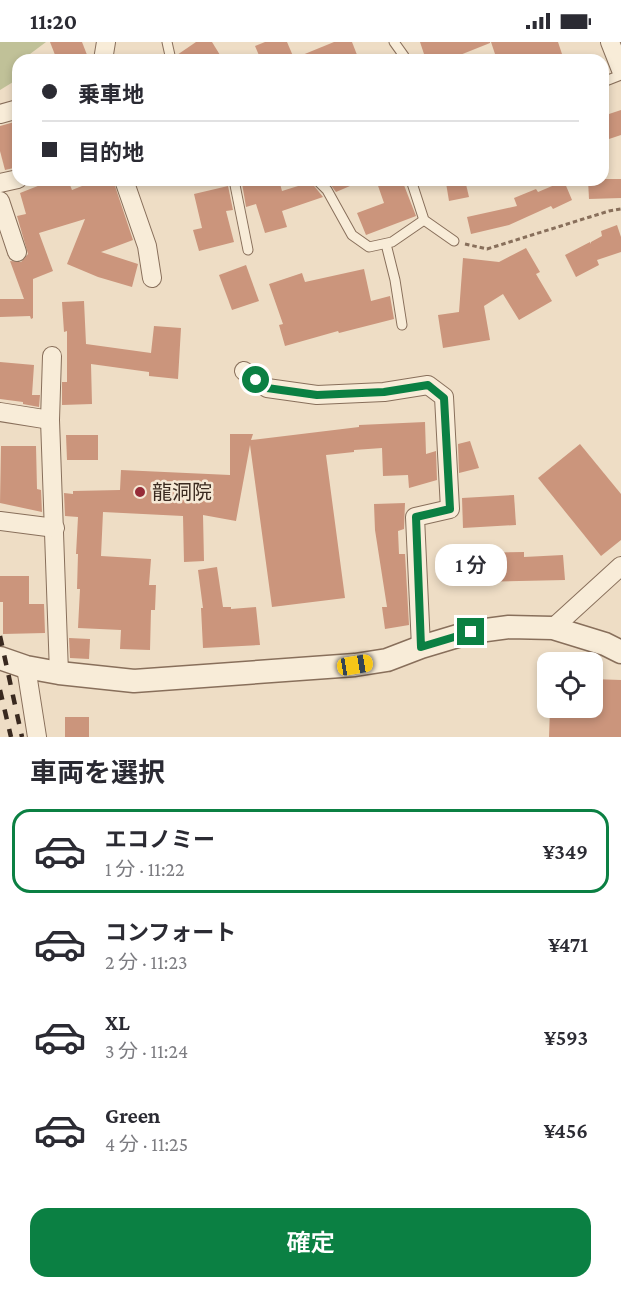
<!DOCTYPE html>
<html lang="ja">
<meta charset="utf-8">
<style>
body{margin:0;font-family:"Crimson Pro","Noto Sans JP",serif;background:#f2f2f3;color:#2b2b33;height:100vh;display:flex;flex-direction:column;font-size:22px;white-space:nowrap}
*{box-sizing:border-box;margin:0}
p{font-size:20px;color:#7c7c81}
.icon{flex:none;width:33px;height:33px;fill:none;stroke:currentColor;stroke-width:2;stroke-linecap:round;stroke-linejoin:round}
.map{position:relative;height:695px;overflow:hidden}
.sheet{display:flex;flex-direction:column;background:#fff;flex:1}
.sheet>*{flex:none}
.hud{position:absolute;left:12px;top:12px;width:597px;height:132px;border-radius:18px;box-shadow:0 3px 9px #0003;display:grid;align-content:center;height:132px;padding:0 30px;background:#fff}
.buttons{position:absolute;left:537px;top:610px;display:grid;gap:12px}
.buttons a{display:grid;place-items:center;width:66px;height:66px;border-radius:12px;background:#fff;box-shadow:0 3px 9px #0003;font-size:30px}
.end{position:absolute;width:27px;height:27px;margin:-14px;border:8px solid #0b8043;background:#fff;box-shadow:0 0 0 3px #fff}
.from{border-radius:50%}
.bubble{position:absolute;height:42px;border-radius:18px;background:#fff;box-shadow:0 3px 9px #0003;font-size:20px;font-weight:600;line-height:42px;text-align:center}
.car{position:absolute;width:18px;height:36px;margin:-18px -9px;border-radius:8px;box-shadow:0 0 4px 2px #0007;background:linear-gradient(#f5c518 24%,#345 0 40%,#f5c518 0 76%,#345 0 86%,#f5c518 0)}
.hud b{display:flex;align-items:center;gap:21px;height:57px;font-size:22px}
.hud b+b{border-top:2px solid #e1e1e2}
.hud i{width:15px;height:15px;background:#2b2b33}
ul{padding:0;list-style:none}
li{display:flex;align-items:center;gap:18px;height:84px;margin:0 12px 9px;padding:0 18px;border:3px solid transparent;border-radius:18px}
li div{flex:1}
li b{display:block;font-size:22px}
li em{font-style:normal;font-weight:600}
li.selected{border-color:#0b8043}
li>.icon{width:54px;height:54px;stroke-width:1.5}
h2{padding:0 30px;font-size:27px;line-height:72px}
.action{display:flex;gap:12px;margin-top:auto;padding:12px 30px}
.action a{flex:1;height:69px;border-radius:18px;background:#0b8043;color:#fff;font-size:24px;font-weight:600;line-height:69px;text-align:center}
.status{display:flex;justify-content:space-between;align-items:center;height:42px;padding:0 30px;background:#fff;direction:ltr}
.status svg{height:16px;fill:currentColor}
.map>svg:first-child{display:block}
.cemetery{fill:#c0c198}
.building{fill:#cb957c}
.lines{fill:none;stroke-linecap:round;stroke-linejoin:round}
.service-casing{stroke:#886f5b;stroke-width:11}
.minor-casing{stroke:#886f5b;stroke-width:20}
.tertiary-casing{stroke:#886f5b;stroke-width:25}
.path{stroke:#886f5b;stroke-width:3;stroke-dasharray:4.5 3;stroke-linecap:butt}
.service{stroke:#f8ecd8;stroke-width:9}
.minor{stroke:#f8ecd8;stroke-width:18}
.tertiary{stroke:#f8ecd8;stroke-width:22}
.rail{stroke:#39291f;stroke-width:4.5;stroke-dasharray:10 10;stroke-linecap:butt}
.route{stroke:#0b8043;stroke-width:8}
.poi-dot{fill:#962c38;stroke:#f5e8d5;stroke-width:2}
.labels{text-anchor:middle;stroke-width:5;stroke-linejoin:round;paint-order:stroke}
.poi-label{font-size:20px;fill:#39291f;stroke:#f5e8d5;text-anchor:start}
</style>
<div class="status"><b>11:20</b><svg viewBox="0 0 49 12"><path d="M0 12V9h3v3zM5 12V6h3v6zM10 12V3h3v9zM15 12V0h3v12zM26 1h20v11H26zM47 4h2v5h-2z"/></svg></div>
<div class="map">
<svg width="621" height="695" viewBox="0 0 621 695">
<rect width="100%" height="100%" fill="#eeddc5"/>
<polygon class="cemetery" points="0,0 46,0 22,18 18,18 18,37 0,48"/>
<g class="building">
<polygon points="50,0 82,0 89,18 57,18"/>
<polygon points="196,0 212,0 220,13 213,18 178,18 177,13"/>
<polygon points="265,0 287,0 293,14 283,18 261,18 255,4"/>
<polygon points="334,0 352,0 359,18 290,18"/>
<polygon points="420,0 490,0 490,1 455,15 456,18 426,18"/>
<polygon points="491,0 558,0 564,18 497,18"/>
<polygon points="621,68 621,93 606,98 603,90 603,74"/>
<polygon points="18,79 18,125 5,128 0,109 0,84"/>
<polygon points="603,137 621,137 621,156 589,157 588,138"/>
<polygon points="53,138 68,138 72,148 97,138 113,138 133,198 101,210 138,222 132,245 98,235 67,222 85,177 39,191 53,229 33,237 33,276 31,277 30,274 0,275 0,257 24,257 10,219 21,220 28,212 17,174 26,172 20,151"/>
<polygon points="255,138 279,138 282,149 311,140 323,155 282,169 287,185 265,191 256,162 246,165 242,141"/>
<polygon points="327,138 364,138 336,150"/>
<polygon points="376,138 402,138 416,174 366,193 357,171 384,161"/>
<polygon points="459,138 465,138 469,155 449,159 446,141"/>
<polygon points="564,139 572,158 553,167 551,164 509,183 471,192 467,175 517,164 514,156 536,147 538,150"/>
<polygon points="228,144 233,168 226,169 234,200 199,209 193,188 202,186 194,152"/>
<polygon points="617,183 621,195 621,210 597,218 599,223 576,235 565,213 590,200 591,202 591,200 602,194 601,189"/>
<polygon points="526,206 540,230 536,232 552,259 519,278 503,252 484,264 490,298 443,306 438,273 459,270 463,216 499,220"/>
<polygon points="246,223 259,259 232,268 219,233"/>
<polygon points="364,227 371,259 390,254 394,277 339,291 338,289 285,304 279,283 283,282 269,242 302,231 305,240"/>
<polygon points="84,259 86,302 151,311 154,284 181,286 178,337 149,334 149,330 91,322 92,362 62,363 62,340 67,340 67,289 64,290 62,260"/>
<polygon points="0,320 34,323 32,353 40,353 39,365 23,362 23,360 0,357"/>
<polygon points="425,380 426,412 436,409 437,438 409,446 408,433 383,434 382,406 354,408 354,410 326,413 345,556 272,565 250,403 236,479 203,473 204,519 184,520 183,474 103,470 101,514 151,517 149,543 156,543 155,568 151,568 150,608 120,607 121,588 78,586 80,547 77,547 78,512 76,512 78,475 65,474 64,451 73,452 73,449 120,448 121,428 230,433 230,392 253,392 251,398 359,385 359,383"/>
<polygon points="66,393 98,393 98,418 67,418"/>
<polygon points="470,399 479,426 459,431 458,402"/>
<polygon points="580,402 621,452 621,498 601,514 538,436"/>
<polygon points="1,404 36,404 37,447 41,448 42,470 0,461"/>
<polygon points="514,453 516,483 463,486 462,456"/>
<polygon points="405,461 404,487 398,489 399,512 405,512 409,583 385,587 382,565 387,565 375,488 374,462"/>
<polygon points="524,510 524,515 563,513 565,538 473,540 473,511"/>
<polygon points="217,525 223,565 231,565 231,567 256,565 260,603 203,606 201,566 203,566 198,528"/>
<polygon points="0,534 29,534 29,562 44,562 45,591 3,592 3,560 0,560"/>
<polygon points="69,596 90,597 89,617 70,616"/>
<polygon points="592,637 621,638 621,695 549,695 550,666 592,666"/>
<rect x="65" y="675" width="24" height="20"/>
</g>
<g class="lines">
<defs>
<g id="service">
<polyline points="167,0 171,18"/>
<polyline points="394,0 404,14 404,18"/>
<polyline points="603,40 621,33"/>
<polyline points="234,138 248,208"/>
<polyline points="317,138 327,148 352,193 369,205 392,200 424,178"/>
<polyline points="411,138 424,178 454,199"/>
<polyline points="386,202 395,238 402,283"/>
</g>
<g id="minor">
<polyline points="610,0 621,28"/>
<polyline points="103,18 106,0"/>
<polyline points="0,72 18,67"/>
<polyline points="124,138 147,204 152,236"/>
<polyline points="0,141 18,137"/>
<polyline points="0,159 17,210"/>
<polyline points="52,314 50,378 59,631"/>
<polyline points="244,329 267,346 317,353 384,350 428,343 444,355 450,467 415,475 421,605"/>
<polyline points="0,370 50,378"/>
<polyline points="0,479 55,486"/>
<polyline points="553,586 621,524"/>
<polyline points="26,625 37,695"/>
</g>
<polyline id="tertiary" points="0,616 26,625 59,631 134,639 355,623 387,618 421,605 471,590 509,585 553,586 605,602 621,610"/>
</defs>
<use href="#service" class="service-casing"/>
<use href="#minor" class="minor-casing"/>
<use href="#tertiary" class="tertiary-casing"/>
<polyline class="path" points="465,202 487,207 609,169 621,167"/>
<use href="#service" class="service"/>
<use href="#minor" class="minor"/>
<use href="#tertiary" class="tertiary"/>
<g class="rail">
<polyline points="0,594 22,695"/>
<polyline points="0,648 11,695"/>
</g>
</g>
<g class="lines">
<polyline class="route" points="256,338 267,346 317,353 384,350 428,343 444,356 450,467 416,475 421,605 471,590"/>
</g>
<circle class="poi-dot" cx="140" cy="450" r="6"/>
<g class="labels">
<g class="poi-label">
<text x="152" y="457">龍洞院</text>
</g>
</g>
</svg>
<div class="buttons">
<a><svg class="icon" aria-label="locate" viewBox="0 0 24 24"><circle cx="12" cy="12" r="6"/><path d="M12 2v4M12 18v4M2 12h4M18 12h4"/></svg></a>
</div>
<i class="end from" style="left:256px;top:338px"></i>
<i class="end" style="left:471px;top:590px"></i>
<div class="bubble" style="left:435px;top:502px;width:72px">1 分</div>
<i class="car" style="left:355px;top:623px;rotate:81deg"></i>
<div class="hud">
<b><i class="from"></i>乗車地</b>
<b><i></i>目的地</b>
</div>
</div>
<section class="sheet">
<h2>車両を選択</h2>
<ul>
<li class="selected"><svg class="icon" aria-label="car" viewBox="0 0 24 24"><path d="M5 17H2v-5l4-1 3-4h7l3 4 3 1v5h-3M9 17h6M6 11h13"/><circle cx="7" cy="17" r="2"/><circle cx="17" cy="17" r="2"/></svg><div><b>エコノミー</b><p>1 分 · 11:22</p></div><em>¥349</em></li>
<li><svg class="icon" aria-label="car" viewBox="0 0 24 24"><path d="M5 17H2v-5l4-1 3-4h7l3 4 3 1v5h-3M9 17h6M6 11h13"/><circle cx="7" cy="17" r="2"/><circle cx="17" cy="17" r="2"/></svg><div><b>コンフォート</b><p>2 分 · 11:23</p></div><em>¥471</em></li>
<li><svg class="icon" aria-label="car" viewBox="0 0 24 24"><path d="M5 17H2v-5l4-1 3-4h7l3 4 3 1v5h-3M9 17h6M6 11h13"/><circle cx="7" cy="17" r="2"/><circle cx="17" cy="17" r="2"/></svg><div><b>XL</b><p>3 分 · 11:24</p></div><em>¥593</em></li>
<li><svg class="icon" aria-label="car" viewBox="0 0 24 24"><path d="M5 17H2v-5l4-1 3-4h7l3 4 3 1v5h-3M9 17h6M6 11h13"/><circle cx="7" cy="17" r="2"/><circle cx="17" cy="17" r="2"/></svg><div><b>Green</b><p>4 分 · 11:25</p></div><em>¥456</em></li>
</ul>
<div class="action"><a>確定</a></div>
</section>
